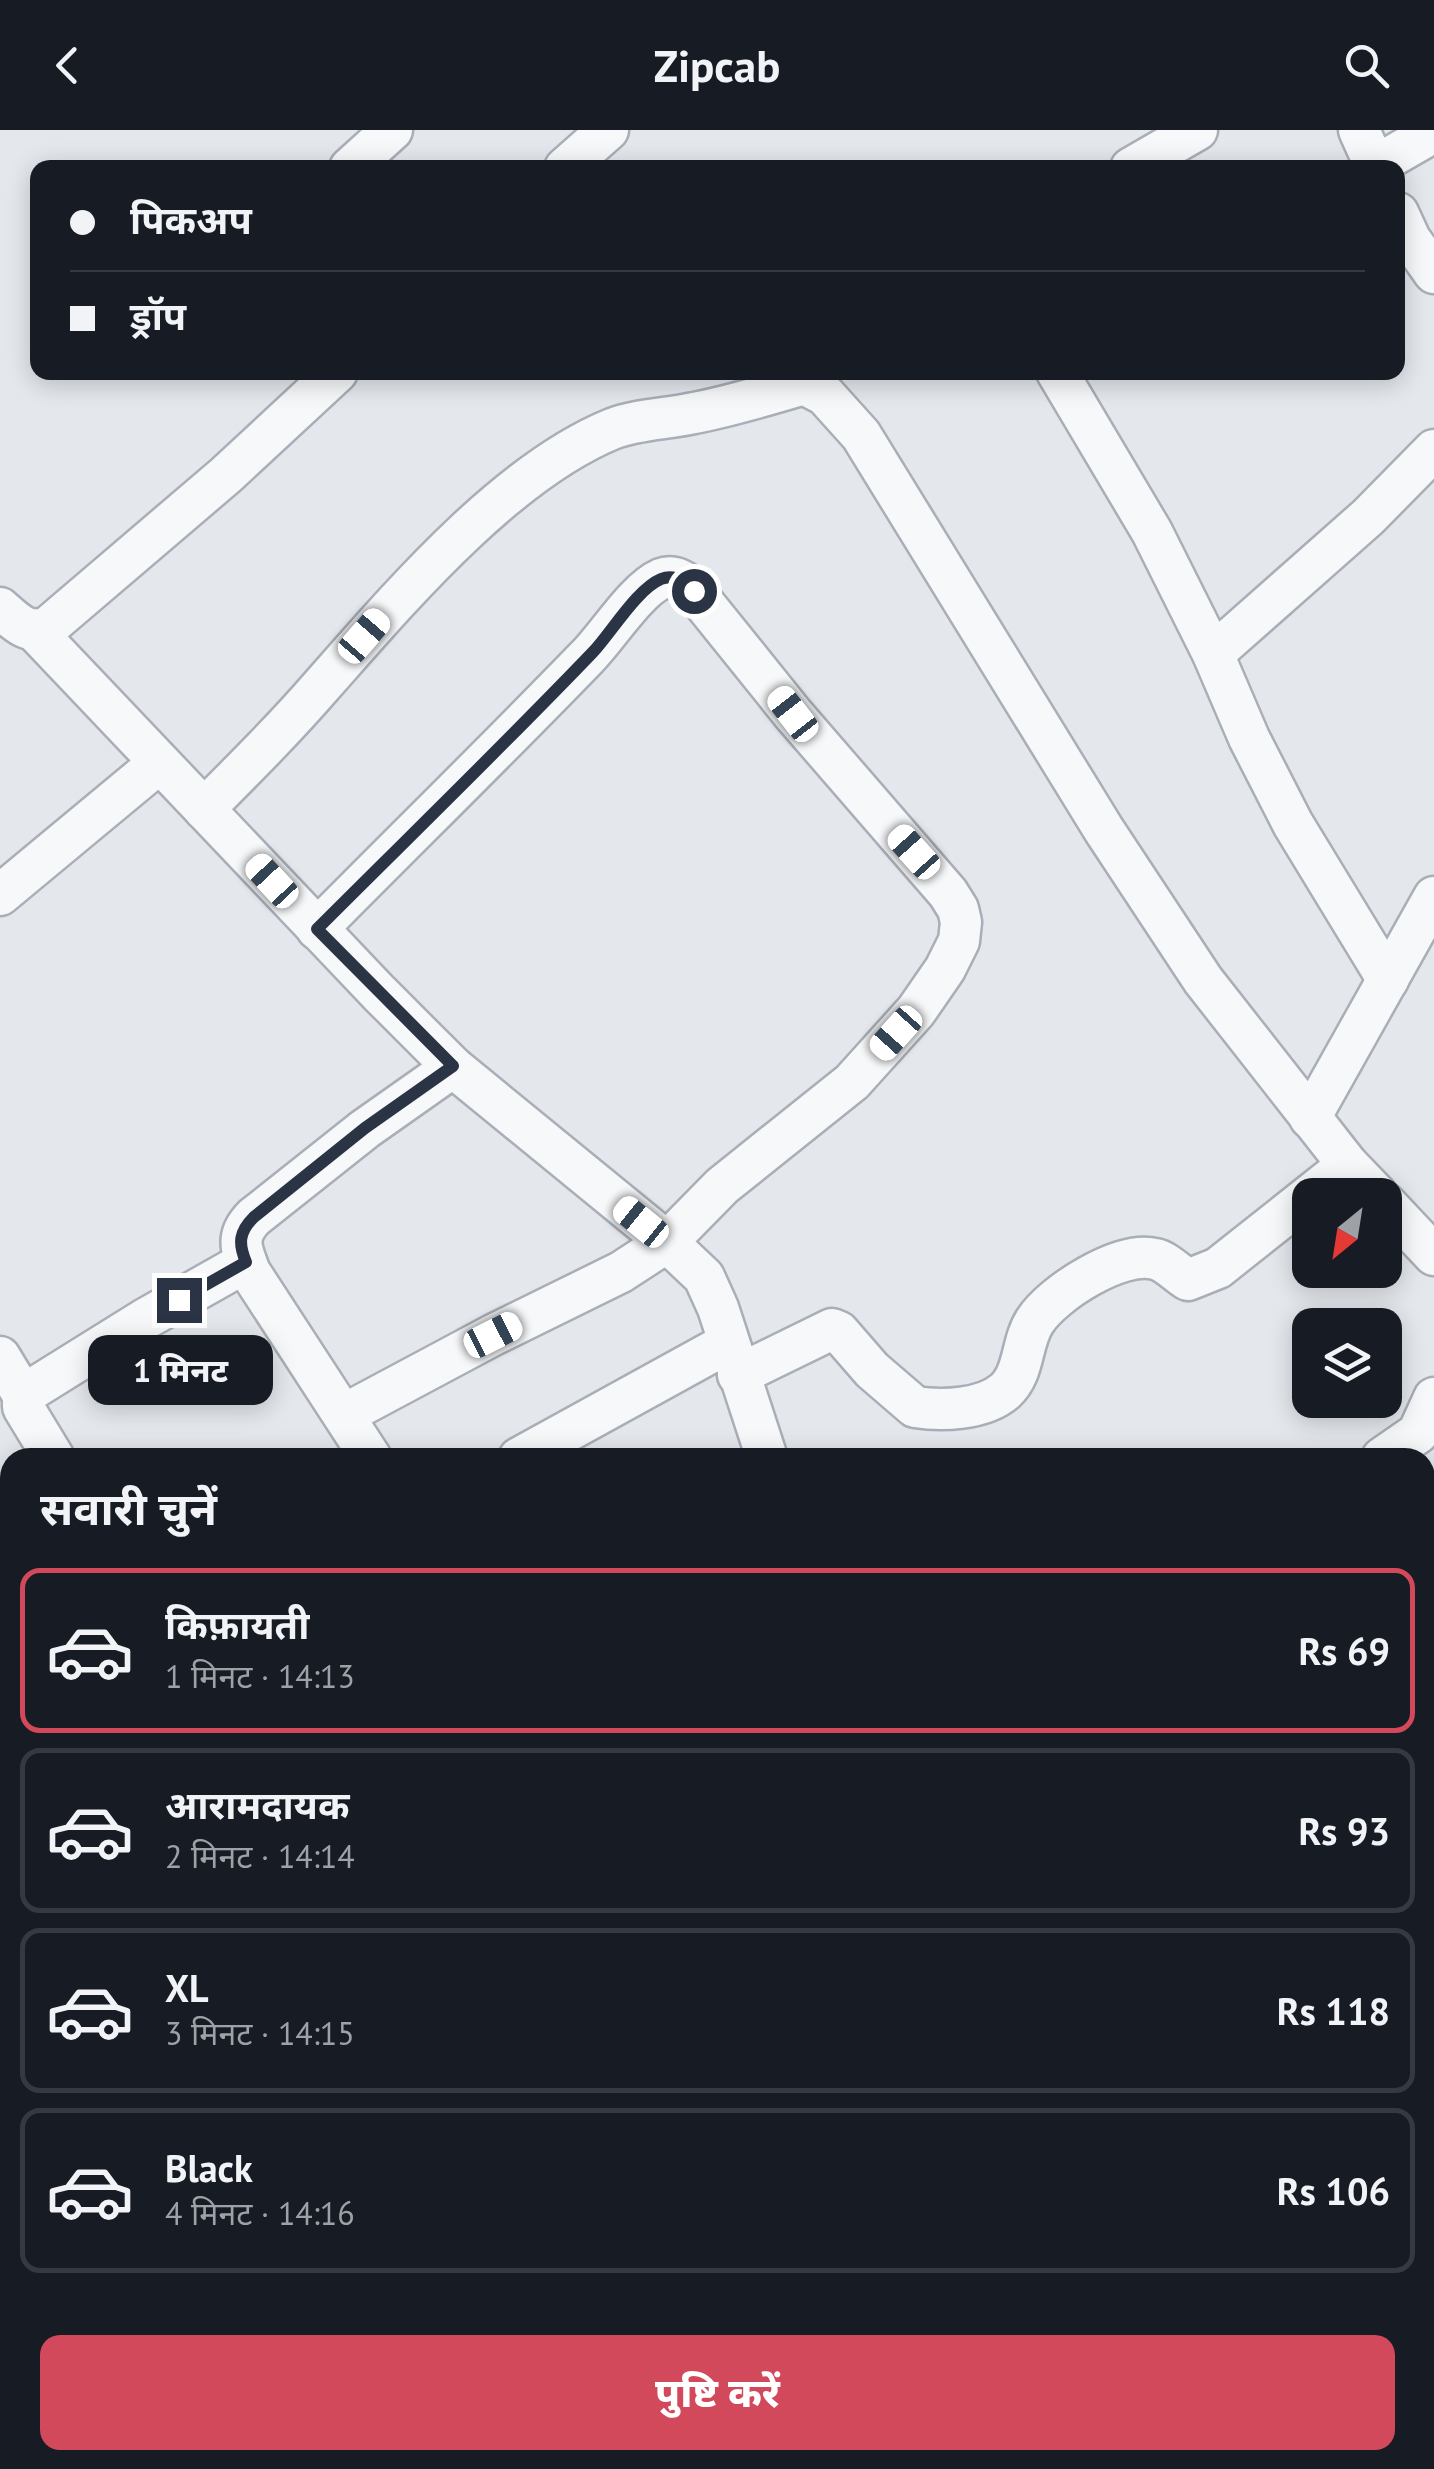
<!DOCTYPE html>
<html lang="hi">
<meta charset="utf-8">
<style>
body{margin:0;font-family:"PT Sans","Noto Sans Devanagari",sans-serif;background:#242831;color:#f1f3f6;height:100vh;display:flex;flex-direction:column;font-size:38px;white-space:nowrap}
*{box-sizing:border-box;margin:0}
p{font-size:32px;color:#9ea1a6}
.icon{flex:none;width:55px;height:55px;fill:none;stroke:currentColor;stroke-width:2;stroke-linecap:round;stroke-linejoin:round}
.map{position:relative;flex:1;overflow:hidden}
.sheet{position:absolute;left:0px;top:1318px;width:1435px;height:1022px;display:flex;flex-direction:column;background:#171b24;border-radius:30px 30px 0 0;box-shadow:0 5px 25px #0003}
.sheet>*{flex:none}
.top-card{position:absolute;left:30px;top:30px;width:1375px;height:220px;border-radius:20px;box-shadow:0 5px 25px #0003;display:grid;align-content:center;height:220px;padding:0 40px;background:#171b24}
.needle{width:65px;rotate:210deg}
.fabs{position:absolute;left:1292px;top:1048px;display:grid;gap:20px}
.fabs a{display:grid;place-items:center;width:110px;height:110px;border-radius:20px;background:#171b24;box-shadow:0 5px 25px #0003;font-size:50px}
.end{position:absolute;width:45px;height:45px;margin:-22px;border:12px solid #2b3445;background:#fff;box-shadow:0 0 0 5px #fff}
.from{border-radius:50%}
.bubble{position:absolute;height:70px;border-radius:20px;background:#171b24;box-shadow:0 5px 25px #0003;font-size:32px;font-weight:800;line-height:70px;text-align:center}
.car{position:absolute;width:30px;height:60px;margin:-30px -15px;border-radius:12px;box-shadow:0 0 8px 2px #0007;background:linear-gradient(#fff 24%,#345 0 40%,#fff 0 76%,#345 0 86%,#fff 0)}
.top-card b{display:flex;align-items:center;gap:35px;height:95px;font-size:38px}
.top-card b+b{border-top:2px solid #363941}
.top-card i{width:25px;height:25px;background:#f1f3f6}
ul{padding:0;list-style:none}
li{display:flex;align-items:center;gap:30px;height:165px;margin:0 20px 15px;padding:0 20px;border:5px solid #363941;border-radius:20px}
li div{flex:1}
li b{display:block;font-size:38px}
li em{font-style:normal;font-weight:800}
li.selected{border-color:#d1495b}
li>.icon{width:90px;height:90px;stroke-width:1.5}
h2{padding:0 40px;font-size:45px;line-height:120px}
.button{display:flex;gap:20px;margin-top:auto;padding:20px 40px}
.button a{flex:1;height:115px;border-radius:20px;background:#d1495b;color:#fff;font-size:40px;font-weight:800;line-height:115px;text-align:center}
header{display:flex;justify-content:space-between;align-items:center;height:130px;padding:0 40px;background:#171b24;font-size:45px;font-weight:800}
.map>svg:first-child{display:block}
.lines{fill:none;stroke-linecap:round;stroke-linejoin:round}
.minor-casing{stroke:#a9aeb7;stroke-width:45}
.path{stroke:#c2c5cb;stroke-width:6;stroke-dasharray:8 8;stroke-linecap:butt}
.minor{stroke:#f7f8fa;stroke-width:40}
.route{stroke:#2b3445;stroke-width:12}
</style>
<header><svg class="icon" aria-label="back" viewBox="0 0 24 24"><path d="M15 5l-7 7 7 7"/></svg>Zipcab<svg class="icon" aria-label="search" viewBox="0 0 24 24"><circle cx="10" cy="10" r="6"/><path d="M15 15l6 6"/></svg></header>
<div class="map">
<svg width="1434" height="2339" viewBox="0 0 1434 2339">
<rect width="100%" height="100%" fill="#e4e7ec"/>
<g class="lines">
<defs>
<g id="minor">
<polyline points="1359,0 1376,38"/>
<polyline points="1375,36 1434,2"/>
<polyline points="350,38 392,0"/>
<polyline points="565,38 608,0"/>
<polyline points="1131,38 1197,0"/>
<polyline points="1398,83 1410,109 1434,143"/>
<polyline points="781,242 825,265 861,305 1104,700 1203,850 1348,1035 1377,1065"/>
<polyline points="1057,242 1152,402 1213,524 1249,608 1293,694 1388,850"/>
<path d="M0 478C16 492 27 505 48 497L226 345 337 242"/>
<polyline points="36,502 379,863 453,937 667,1112 704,1147 718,1178 767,1328"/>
<polyline points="1213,524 1368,387 1434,320"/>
<path d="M204 679C245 638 286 597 324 553 400 467 505 343 612 299 637 289 668 289 694 283 731 276 767 265 804 254L814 248"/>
<polyline points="0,765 159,633"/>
<path d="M317 799C407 708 498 619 587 527 607 507 636 460 661 449 674 444 685 451 694 461L793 584 948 763 958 779 961 792 959 811 945 839 916 881 852 952 722 1056 667 1112 621 1142 493 1205 345 1284"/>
<polyline points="1310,988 1434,767"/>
<polyline points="1385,1073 1434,1125"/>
<polyline points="0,1227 23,1265"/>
<path d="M738 1245 832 1199 839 1202 872 1240 915 1277C942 1281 983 1280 1005 1261 1025 1243 1021 1212 1035 1191 1053 1163 1121 1120 1155 1129 1166 1131 1178 1144 1188 1150L1218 1138 1348 1035"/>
<polyline points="54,1328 23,1277 23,1265 145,1189 246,1132"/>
<path d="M371 1328 250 1142C241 1119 235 1106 254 1087L365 999 453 937"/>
<polyline points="519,1328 728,1213"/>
<polyline points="1382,1328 1418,1303 1434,1268"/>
<polyline points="1425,1579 1434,1572"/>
<polyline points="1425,1821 1434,1835"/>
<polyline points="1425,2138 1434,2134"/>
<polyline points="640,2330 645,2339"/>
<polyline points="956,2330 962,2339"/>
<polyline points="1372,2330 1375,2339"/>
<polyline points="1070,2339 1081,2330"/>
</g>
</defs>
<use href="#minor" class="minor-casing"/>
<polyline class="path" points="0,2208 10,2199"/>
<use href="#minor" class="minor"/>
</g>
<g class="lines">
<path class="route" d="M179 1170 246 1132C238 1113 239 1102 254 1087L365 998 453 936 317 799C409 707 503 616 593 522 611 503 637 459 661 449 674 444 685 451 694 461"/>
</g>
</svg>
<div class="fabs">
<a><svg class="needle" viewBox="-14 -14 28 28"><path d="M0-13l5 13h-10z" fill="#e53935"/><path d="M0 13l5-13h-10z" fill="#9ea1a6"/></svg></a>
<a><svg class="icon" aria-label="layers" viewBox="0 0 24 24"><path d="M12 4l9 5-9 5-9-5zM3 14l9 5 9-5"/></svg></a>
</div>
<i class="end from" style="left:694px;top:461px"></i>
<i class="end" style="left:179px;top:1170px"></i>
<div class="bubble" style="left:88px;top:1205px;width:185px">1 मिनट</div>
<i class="car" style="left:364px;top:506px;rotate:41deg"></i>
<i class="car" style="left:793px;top:584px;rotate:322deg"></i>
<i class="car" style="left:914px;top:722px;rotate:318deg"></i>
<i class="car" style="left:272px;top:751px;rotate:317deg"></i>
<i class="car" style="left:896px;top:903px;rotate:222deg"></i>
<i class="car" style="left:641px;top:1092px;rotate:309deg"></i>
<i class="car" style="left:493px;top:1205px;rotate:63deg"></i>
<div class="top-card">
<b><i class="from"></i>पिकअप</b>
<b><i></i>ड्रॉप</b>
</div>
<section class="sheet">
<h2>सवारी चुनें</h2>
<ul>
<li class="selected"><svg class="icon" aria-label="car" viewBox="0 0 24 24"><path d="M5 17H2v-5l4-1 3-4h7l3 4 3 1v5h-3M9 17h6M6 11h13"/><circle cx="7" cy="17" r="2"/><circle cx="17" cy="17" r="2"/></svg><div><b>किफ़ायती</b><p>1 मिनट · 14:13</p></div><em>Rs 69</em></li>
<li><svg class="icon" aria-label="car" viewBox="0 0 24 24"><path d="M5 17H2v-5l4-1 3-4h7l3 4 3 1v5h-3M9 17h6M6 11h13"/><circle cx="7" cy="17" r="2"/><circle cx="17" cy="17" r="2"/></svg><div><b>आरामदायक</b><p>2 मिनट · 14:14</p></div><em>Rs 93</em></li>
<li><svg class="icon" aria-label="car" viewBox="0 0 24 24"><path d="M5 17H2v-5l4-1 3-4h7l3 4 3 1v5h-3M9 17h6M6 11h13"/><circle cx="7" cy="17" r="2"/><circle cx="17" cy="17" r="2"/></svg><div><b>XL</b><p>3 मिनट · 14:15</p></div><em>Rs 118</em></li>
<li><svg class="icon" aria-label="car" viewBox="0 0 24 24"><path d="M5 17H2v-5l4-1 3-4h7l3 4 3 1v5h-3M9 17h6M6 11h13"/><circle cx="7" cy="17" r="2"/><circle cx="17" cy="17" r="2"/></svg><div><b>Black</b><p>4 मिनट · 14:16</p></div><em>Rs 106</em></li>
</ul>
<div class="button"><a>पुष्टि करें</a></div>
</section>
</div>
